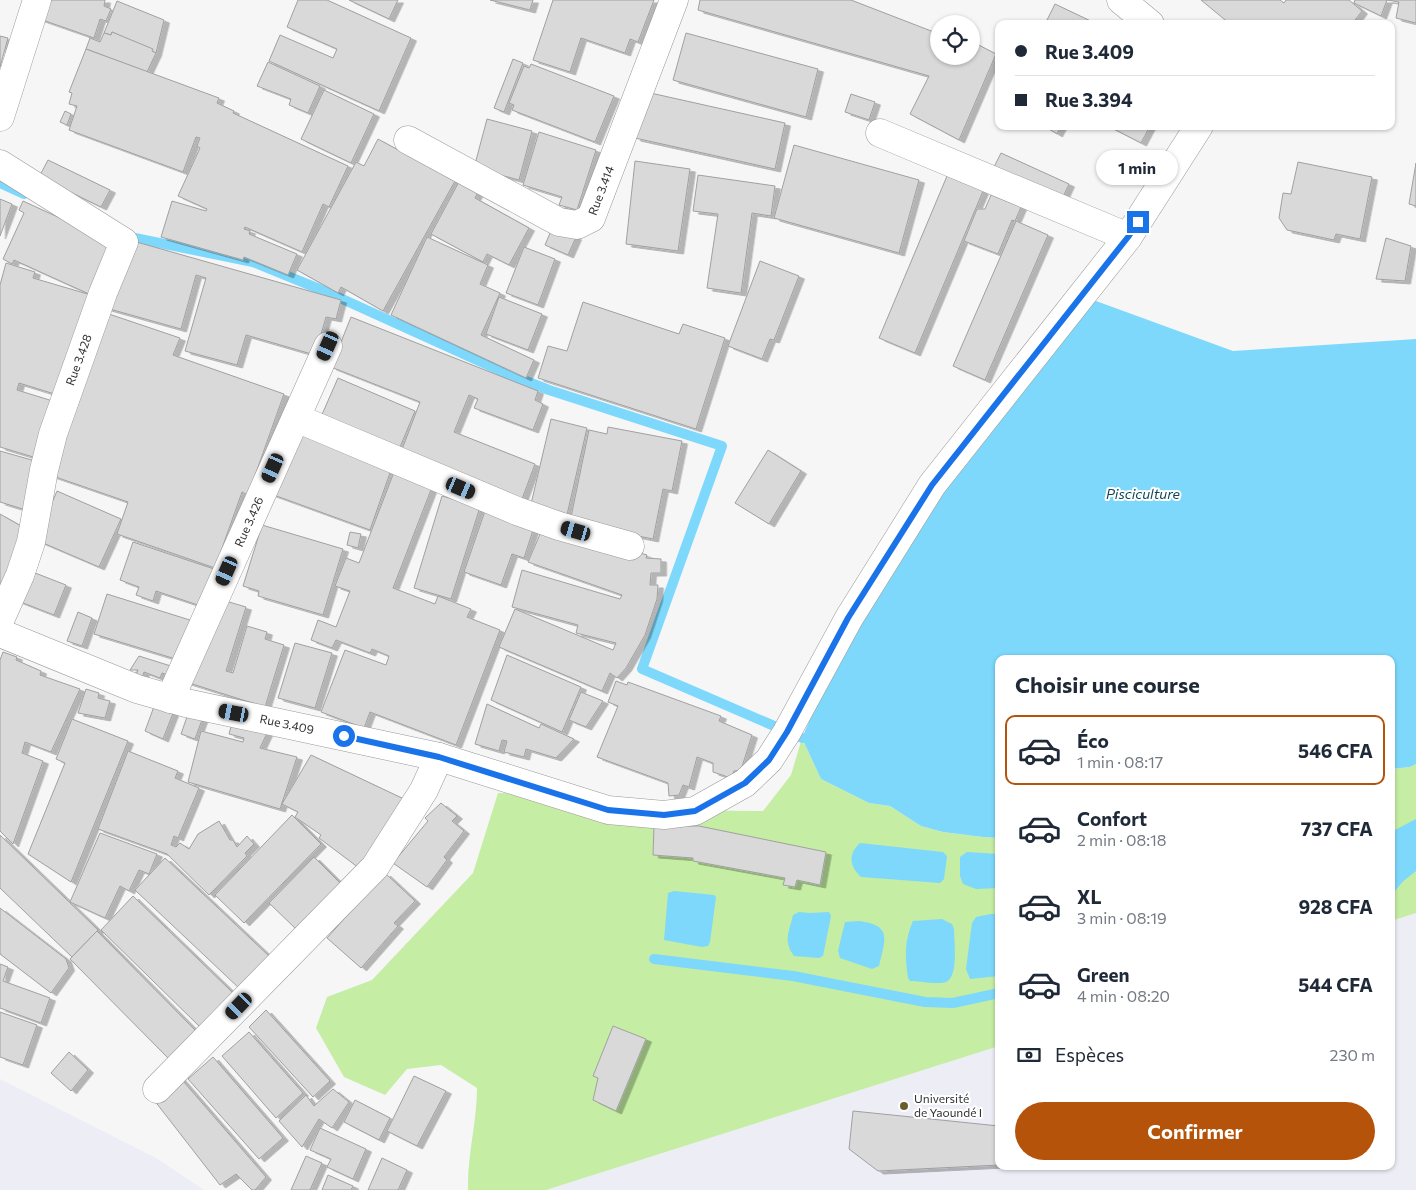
<!DOCTYPE html>
<html lang="fr">
<meta charset="utf-8">
<style>
body{margin:0;font-family:Commissioner,sans-serif;background:#f2f2f3;color:#1f2937;height:100vh;display:flex;flex-direction:column;font-size:19px;white-space:nowrap}
*{box-sizing:border-box;margin:0}
p{font-size:16px;color:#747a83}
.icon{flex:none;width:28px;height:28px;fill:none;stroke:currentColor;stroke-width:2;stroke-linecap:round;stroke-linejoin:round}
.map{position:relative;flex:1;overflow:hidden}
.sheet{position:absolute;left:995px;top:655px;width:400px;height:515px;display:flex;flex-direction:column;background:#fff;border-radius:10px;box-shadow:0 1px 4px #0004}
.sheet>*{flex:none}
.top-card{position:absolute;left:995px;top:20px;width:400px;height:110px;border-radius:10px;box-shadow:0 1px 4px #0004;display:grid;align-content:center;height:110px;padding:0 20px;background:#fff}
.controls{position:absolute;left:930px;top:15px;display:grid;gap:10px}
.controls a{display:grid;place-items:center;width:50px;height:50px;border-radius:50%;background:#fff;box-shadow:0 1px 4px #0004;font-size:25px}
.end{position:absolute;width:22px;height:22px;margin:-11px;border:6px solid #1a73e8;background:#fff;box-shadow:0 0 0 2px #fff}
.from{border-radius:50%}
.bubble{position:absolute;height:35px;border-radius:18px;background:#fff;box-shadow:0 1px 4px #0004;font-size:16px;font-weight:700;line-height:35px;text-align:center}
.car{position:absolute;width:15px;height:30px;margin:-15px -8px;border-radius:6px;box-shadow:0 0 4px 1px #0007;background:linear-gradient(#222 24%,#8ab4d8 0 40%,#222 0 76%,#8ab4d8 0 86%,#222 0)}
.top-card b{display:flex;align-items:center;gap:18px;height:48px;font-size:19px}
.top-card b+b{border-top:1px solid #e0e1e3}
.top-card i{width:12px;height:12px;background:#1f2937}
ul{padding:0;list-style:none}
li{display:flex;align-items:center;gap:15px;height:70px;margin:0 10px 8px;padding:0 10px;border:2px solid transparent;border-radius:10px}
li div{flex:1}
li b{display:block;font-size:19px}
li em{font-style:normal;font-weight:700}
li.active{border-color:#b45309}
li>.icon{width:45px;height:45px;stroke-width:1.5}
h2{padding:0 20px;font-size:22px;line-height:60px}
.pay{display:flex;align-items:center;gap:12px;height:55px;padding:0 20px;font-size:19px}
.pay p{margin-inline-start:auto}
.action{display:flex;gap:10px;margin-top:auto;padding:10px 20px}
.action a{flex:1;height:58px;border-radius:30px;background:#b45309;color:#fff;font-size:20px;font-weight:700;line-height:58px;text-align:center}
.map>svg:first-child{display:block}
.built{fill:#ededf6}
.green{fill:#c5eda4}
.water{fill:#7dd8fb}
.lines{fill:none;stroke-linecap:round;stroke-linejoin:round}
.stream{stroke:#7dd8fb;stroke-width:10}
.building{fill:#d9d9da;stroke:#a0a0a1;filter:url(#shadow)}
.street-casing{stroke:#99999a;stroke-width:29}
.street{stroke:#fff;stroke-width:28}
.route{stroke:#1a73e8;stroke-width:6}
.poi-dot{fill:#6a5f2c;stroke:#fff;stroke-width:2}
.labels{text-anchor:middle;stroke-width:4;stroke-linejoin:round;paint-order:stroke}
.street-label{font-size:12px;fill:#323233;stroke:#fff}
.poi-label{font-size:12px;fill:#323233;stroke:#fff;text-anchor:start}
.water-label{font-size:14px;font-style:italic;fill:#114759;stroke:#fff}
</style>
<div class="map">
<svg width="1416" height="1190" viewBox="0 0 1416 1190">
<defs>
<filter id="shadow"><feDropShadow dx="5.5" dy="3" stdDeviation="0" flood-color="#0004"/></filter>
</defs>
<rect width="100%" height="100%" fill="#f6f6f7"/>
<g class="built">
<polygon points="1416,913 1416,1190 546,1190 999,1046 999,1166 1391,1166 1391,921"/>
<polygon points="0,1079 156,1158 204,1190 0,1190"/>
</g>
<g class="green">
<path d="M802 738 821 779 869 803 890 806 921 826 943 832 983 837 999 838V1046L546 1190H468C467 1156 477 1122 477 1088L441 1065 407 1069 385 1095 344 1077 316 1028 327 997 372 980 473 873 498 793 554 794 649 810 763 811 791 775Z"/>
<polygon points="1416,764 1416,913 1391,921 1391,769 1410,767"/>
</g>
<g class="water">
<polygon points="1085,297 1233,351 1416,339 1416,764 1410,767 1391,769 1391,659 999,659 999,838 983,837 943,832 921,826 890,806 869,803 821,779 802,738 842,645 899,550"/>
<polygon points="1416,819 1416,871 1402,882 1391,881 1391,832"/>
<path d="M860 843 943 852 947 856 944 879 940 883 861 877C849 866 848 854 860 843Z"/>
<polygon points="967,852 999,854 999,888 976,889 963,884 960,876 960,857"/>
<polygon points="674,891 714,895 716,897 710,942 708,946 702,947 664,940 668,893"/>
<path d="M799 912 810 913 829 912 831 916 823 956 819 958 794 956C783 940 789 933 793 915Z"/>
<polygon points="991,914 999,914 999,976 970,979 966,969 972,923 976,917"/>
<path d="M942 919 952 924 954 929C954 941 959 977 946 982 937 985 921 981 910 981L908 978C905 957 904 941 913 921Z"/>
<path d="M859 921C893 925 885 940 879 966L872 969 840 958 838 951 845 922Z"/>
</g>
<g class="lines">
<g class="stream">
<polyline points="0,183 24,194"/>
<polyline points="125,236 253,262 329,293 501,371 549,390 722,446 642,669 802,738"/>
<polyline points="1391,888 1416,857"/>
<polyline points="654,959 793,976 925,1002 953,1003 999,993"/>
</g>
</g>
<g class="building">
<polygon points="40,0 105,0 104,6 111,9 106,21 100,19 94,38 34,17"/>
<polygon points="298,0 327,0 411,38 379,111 269,61 280,35 333,58 337,49 287,27"/>
<polygon points="349,0 398,0 389,19"/>
<polygon points="490,0 533,0 530,10"/>
<polygon points="553,0 654,0 638,42 630,39 625,53 581,38 570,72 533,60"/>
<polygon points="700,0 851,0 939,34 939,56 971,56 971,41 996,54 959,140 910,114 929,76 698,10"/>
<polygon points="1201,0 1280,0 1284,3 1286,0 1349,0 1362,11 1352,24 1230,24"/>
<polygon points="1355,0 1416,0 1416,23 1396,18 1399,2 1387,0 1381,16 1354,3"/>
<polygon points="117,1 164,20 156,53 112,32 111,35 104,33"/>
<polygon points="1055,4 1097,24 1045,24"/>
<polygon points="112,32 153,49 152,51 156,53 147,72 86,49 90,38 100,42 104,33 111,35"/>
<polygon points="686,33 818,69 806,117 673,80"/>
<polygon points="0,36 8,38 0,67"/>
<polygon points="86,49 219,98 217,103 234,111 233,113 348,166 329,207 323,204 302,252 245,227 244,229 250,231 249,234 297,254 288,275 244,257 243,260 161,237 172,201 206,211 207,209 178,196 200,148 197,146 200,138 196,137 183,172 69,130 77,106 69,104 72,93 69,92"/>
<polygon points="513,59 523,63 504,112 494,108"/>
<polygon points="268,62 320,86 308,113 289,105 291,99 257,86"/>
<polygon points="531,64 614,96 595,142 512,110 514,105 509,103 524,66 529,68"/>
<polygon points="324,90 374,114 351,163 301,139"/>
<polygon points="646,92 785,123 775,169 635,138"/>
<polygon points="851,94 875,102 869,120 845,112"/>
<polygon points="65,111 71,114 67,125 60,122"/>
<polygon points="487,119 532,131 519,180 474,168"/>
<polygon points="1044,126 1061,126 1057,134"/>
<polygon points="1108,126 1150,126 1141,143"/>
<polygon points="539,132 596,150 577,210 559,205 562,197 523,185"/>
<polygon points="378,139 455,181 383,311 341,287 338,293 297,270 356,162 364,166"/>
<polygon points="794,145 919,180 899,253 774,218"/>
<polygon points="1001,153 1069,184 1063,197 993,169"/>
<polygon points="48,160 110,190 101,207 39,177"/>
<polygon points="635,161 690,169 678,251 626,244"/>
<polygon points="1298,162 1372,177 1360,239 1336,234 1334,240 1287,230 1279,218 1283,193 1291,194"/>
<polygon points="1416,163 1416,206 1409,204"/>
<polygon points="698,175 775,186 771,216 752,213 741,293 707,288 718,214 693,211"/>
<polygon points="947,176 983,191 915,353 879,338"/>
<polygon points="461,178 480,188 475,198 529,228 509,265 487,254 483,262 431,234"/>
<polygon points="991,195 1021,207 1015,221 1012,220 998,254 964,241 977,209 985,209"/>
<polygon points="0,199 12,204 0,236"/>
<polygon points="23,201 112,242 89,294 14,260 12,264 3,259 24,213 19,210"/>
<polygon points="1016,221 1048,235 985,380 953,366"/>
<polygon points="553,226 576,237 568,255 545,245"/>
<polygon points="427,237 488,265 480,284 500,293 481,335 534,360 526,378 391,315"/>
<polygon points="1386,238 1411,246 1405,281 1376,279"/>
<polygon points="126,239 341,300 336,319 326,317 315,355 246,335 237,365 185,351 206,278 196,275 181,329 106,308"/>
<polygon points="524,247 555,259 538,305 506,293"/>
<polygon points="760,261 799,276 774,340 770,339 762,359 728,346"/>
<polygon points="6,263 35,272 33,278 91,295 61,396 19,383 17,390 56,402 40,459 0,447 0,285"/>
<polygon points="499,297 542,314 528,350 486,334"/>
<polygon points="583,302 679,334 683,324 725,338 696,429 538,378 548,346 567,351"/>
<polygon points="100,311 180,338 173,355 284,394 248,495 242,492 215,568 117,534 128,502 44,473"/>
<polygon points="351,317 538,391 535,400 543,404 533,430 474,408 478,399 469,395 454,432 535,464 522,499 401,452 420,402 331,367"/>
<polygon points="338,378 415,411 398,452 320,419"/>
<polygon points="551,419 587,428 566,519 531,504"/>
<polygon points="608,427 682,441 672,491 663,489 653,539 570,522 589,430 607,434"/>
<polygon points="294,431 392,467 370,530 271,494"/>
<polygon points="768,450 801,471 769,524 735,503"/>
<polygon points="0,451 39,462 26,510 0,502"/>
<polygon points="396,467 434,482 393,588 435,604 438,596 471,609 467,617 500,630 456,745 370,712 364,728 321,712 345,650 386,665 389,656 372,649 370,653 336,640 332,648 311,640 318,620 336,627 350,591 335,586 346,558 359,563"/>
<polygon points="57,491 121,519 99,567 36,540"/>
<polygon points="442,496 480,507 451,599 414,588"/>
<polygon points="486,508 535,524 524,558 512,554 501,585 464,572"/>
<polygon points="0,514 28,530 0,604"/>
<polygon points="262,525 343,549 323,615 258,596 259,591 243,586"/>
<polygon points="544,525 647,555 646,558 661,559 661,573 651,573 650,585 658,585 657,599 645,635 626,668 617,678 610,673 602,691 499,647 515,609 613,650 616,643 576,633 578,625 512,607 522,570 620,599 622,595 528,562"/>
<polygon points="350,532 361,534 358,548 347,545"/>
<polygon points="133,542 214,569 201,606 156,591 153,601 136,595 139,587 120,580"/>
<polygon points="30,571 66,585 54,615 18,601"/>
<polygon points="107,594 193,621 179,660 94,634"/>
<polygon points="219,599 246,607 226,671 233,673 247,626 267,632 265,639 284,645 265,707 186,682"/>
<polygon points="78,612 92,618 82,646 67,641"/>
<polygon points="295,643 332,653 315,708 278,698"/>
<polygon points="3,652 17,657 16,660 41,671 40,675 80,689 51,752 25,742 22,753 43,761 13,844 0,831 0,660"/>
<polygon points="507,655 581,687 562,732 491,700"/>
<polygon points="139,656 174,667 171,676 162,673 160,678 144,672 142,678 136,675 138,670 130,670"/>
<polygon points="616,681 627,685 628,682 721,716 719,721 752,735 741,770 734,771 731,778 713,772 713,763 697,757 689,787 683,785 679,795 669,796 668,783 597,757 618,706 608,702"/>
<polygon points="86,689 99,693 98,698 110,701 105,718 78,713"/>
<polygon points="581,692 603,701 586,727 569,720"/>
<polygon points="156,701 175,708 163,739 145,731"/>
<polygon points="487,704 539,728 541,724 574,739 556,758 526,749 524,757 504,752 507,741 502,740 499,751 475,744"/>
<polygon points="189,711 203,717 195,739 181,734"/>
<polygon points="72,719 128,741 71,882 28,854 65,763 56,759"/>
<polygon points="233,719 268,731 260,748 297,757 280,809 188,782 201,731 243,742 244,738 229,734"/>
<polygon points="128,751 178,771 175,778 199,788 178,838 174,836 171,845 176,847 180,843 189,849 198,834 219,821 230,840 233,840 237,847 247,836 254,844 245,853 247,856 209,895 167,854 98,829"/>
<polygon points="311,755 404,799 359,868 319,838 321,835 295,817 298,812 282,804"/>
<polygon points="441,803 457,816 452,821 464,831 444,857 447,860 427,887 393,863 428,821 425,818"/>
<polygon points="292,815 321,844 244,923 215,895"/>
<polygon points="654,826 699,826 826,852 820,885 797,880 795,887 783,885 785,878 693,861 693,858 653,855"/>
<polygon points="100,833 157,854 149,874 139,870 129,891 120,886 105,918 70,902"/>
<polygon points="0,835 98,930 72,957 0,888"/>
<polygon points="314,857 340,883 296,929 269,903"/>
<polygon points="165,858 270,957 240,989 135,890"/>
<polygon points="385,873 415,901 394,923 398,926 361,968 327,938"/>
<polygon points="133,896 233,993 200,1027 101,930"/>
<polygon points="0,908 66,959 69,968 51,993 0,954"/>
<polygon points="97,931 196,1031 168,1058 70,959"/>
<polygon points="0,964 8,967 3,981 50,998 41,1023 0,1008"/>
<polygon points="266,1010 330,1081 313,1097 249,1027"/>
<polygon points="0,1012 37,1025 23,1065 0,1057"/>
<polygon points="613,1026 646,1039 616,1111 593,1100 598,1078 593,1076"/>
<polygon points="249,1032 303,1093 276,1118 222,1056"/>
<polygon points="69,1052 88,1070 71,1091 51,1073"/>
<polygon points="213,1057 283,1138 259,1159 188,1079"/>
<polygon points="177,1074 266,1177 255,1190 252,1190 236,1174 220,1185 154,1100"/>
<polygon points="414,1076 446,1091 417,1146 387,1131"/>
<polygon points="333,1089 349,1102 332,1128 319,1119 302,1147 279,1121 306,1095 314,1106"/>
<polygon points="355,1100 390,1118 379,1140 344,1122"/>
<polygon points="853,1111 999,1126 999,1165 878,1171 849,1149"/>
<polygon points="320,1128 366,1149 353,1179 327,1167 331,1159 310,1150"/>
<polygon points="306,1156 322,1163 310,1190 291,1190"/>
<polygon points="382,1158 407,1170 398,1190 368,1190"/>
<polygon points="328,1175 353,1186 351,1190 322,1190"/>
</g>
<g class="lines">
<defs>
<g id="street">
<polyline points="1121,0 1150,24"/>
<polyline points="0,117 37,0"/>
<polyline points="880,133 1128,237"/>
<path id="s1" d="M408 140 559 222 577 225 591 218 674 0"/>
<polyline points="0,164 124,242 103,293 53,434 44,470 31,542 20,575 0,620"/>
<polyline points="296,418 517,511 559,526 630,546"/>
<path id="s2" d="M0 633 137 689 186 703 439 757 608 810 664 815 695 811 745 783 769 760 787 732 849 618 932 485 1128 237 1199 126"/>
<path id="s3" d="M170 699 328 346"/>
<polyline points="157,1089 375,867 424,790 439,757"/>
</g>
</defs>
<use href="#street" class="street-casing"/>
<use href="#street" class="street"/>
</g>
<g class="lines">
<polyline class="route" points="344,736 439,757 608,810 664,815 695,811 745,783 769,760 787,732 848,618 932,485 1128,237 1138,222"/>
</g>
<circle class="poi-dot" cx="904" cy="1106" r="5"/>
<g class="labels">
<g class="street-label">
<text dy="4" stroke="none"><textPath href="#s1" startOffset="235">Rue 3.414</textPath></text>
<text transform="translate(79 360) rotate(-70)" y="4">Rue 3.428</text>
<text dy="4" stroke="none"><textPath href="#s3" startOffset="194">Rue 3.426</textPath></text>
<text dy="4" stroke="none"><textPath href="#s2" startOffset="302">Rue 3.409</textPath></text>
</g>
<g class="poi-label">
<text x="914" y="1103">Université<tspan x="914" dy="14">de Yaoundé I</tspan></text>
</g>
<g class="water-label">
<text x="1143" y="499">Pisciculture</text>
</g>
</g>
</svg>
<div class="controls">
<a><svg class="icon" aria-label="locate" viewBox="0 0 24 24"><circle cx="12" cy="12" r="6"/><path d="M12 2v4M12 18v4M2 12h4M18 12h4"/></svg></a>
</div>
<i class="end from" style="left:344px;top:736px"></i>
<i class="end" style="left:1138px;top:222px"></i>
<div class="bubble" style="left:1096px;top:150px;width:82px">1 min</div>
<i class="car" style="left:328px;top:346px;rotate:204deg"></i>
<i class="car" style="left:273px;top:468px;rotate:204deg"></i>
<i class="car" style="left:461px;top:488px;rotate:113deg"></i>
<i class="car" style="left:576px;top:531px;rotate:286deg"></i>
<i class="car" style="left:227px;top:571px;rotate:204deg"></i>
<i class="car" style="left:234px;top:713px;rotate:281deg"></i>
<i class="car" style="left:239px;top:1006px;rotate:224deg"></i>
<div class="top-card">
<b><i class="from"></i>Rue 3.409</b>
<b><i></i>Rue 3.394</b>
</div>
<section class="sheet">
<h2>Choisir une course</h2>
<ul>
<li class="active"><svg class="icon" aria-label="car" viewBox="0 0 24 24"><path d="M5 17H2v-5l4-1 3-4h7l3 4 3 1v5h-3M9 17h6M6 11h13"/><circle cx="7" cy="17" r="2"/><circle cx="17" cy="17" r="2"/></svg><div><b>Éco</b><p>1 min · 08:17</p></div><em>546 CFA</em></li>
<li><svg class="icon" aria-label="car" viewBox="0 0 24 24"><path d="M5 17H2v-5l4-1 3-4h7l3 4 3 1v5h-3M9 17h6M6 11h13"/><circle cx="7" cy="17" r="2"/><circle cx="17" cy="17" r="2"/></svg><div><b>Confort</b><p>2 min · 08:18</p></div><em>737 CFA</em></li>
<li><svg class="icon" aria-label="car" viewBox="0 0 24 24"><path d="M5 17H2v-5l4-1 3-4h7l3 4 3 1v5h-3M9 17h6M6 11h13"/><circle cx="7" cy="17" r="2"/><circle cx="17" cy="17" r="2"/></svg><div><b>XL</b><p>3 min · 08:19</p></div><em>928 CFA</em></li>
<li><svg class="icon" aria-label="car" viewBox="0 0 24 24"><path d="M5 17H2v-5l4-1 3-4h7l3 4 3 1v5h-3M9 17h6M6 11h13"/><circle cx="7" cy="17" r="2"/><circle cx="17" cy="17" r="2"/></svg><div><b>Green</b><p>4 min · 08:20</p></div><em>544 CFA</em></li>
</ul>
<div class="pay"><svg class="icon" aria-label="cash" viewBox="0 0 24 24"><path d="M3 7h18v10H3z"/><circle cx="12" cy="12" r="2"/></svg>Espèces<p>230 m</p></div>
<div class="action"><a>Confirmer</a></div>
</section>
</div>
